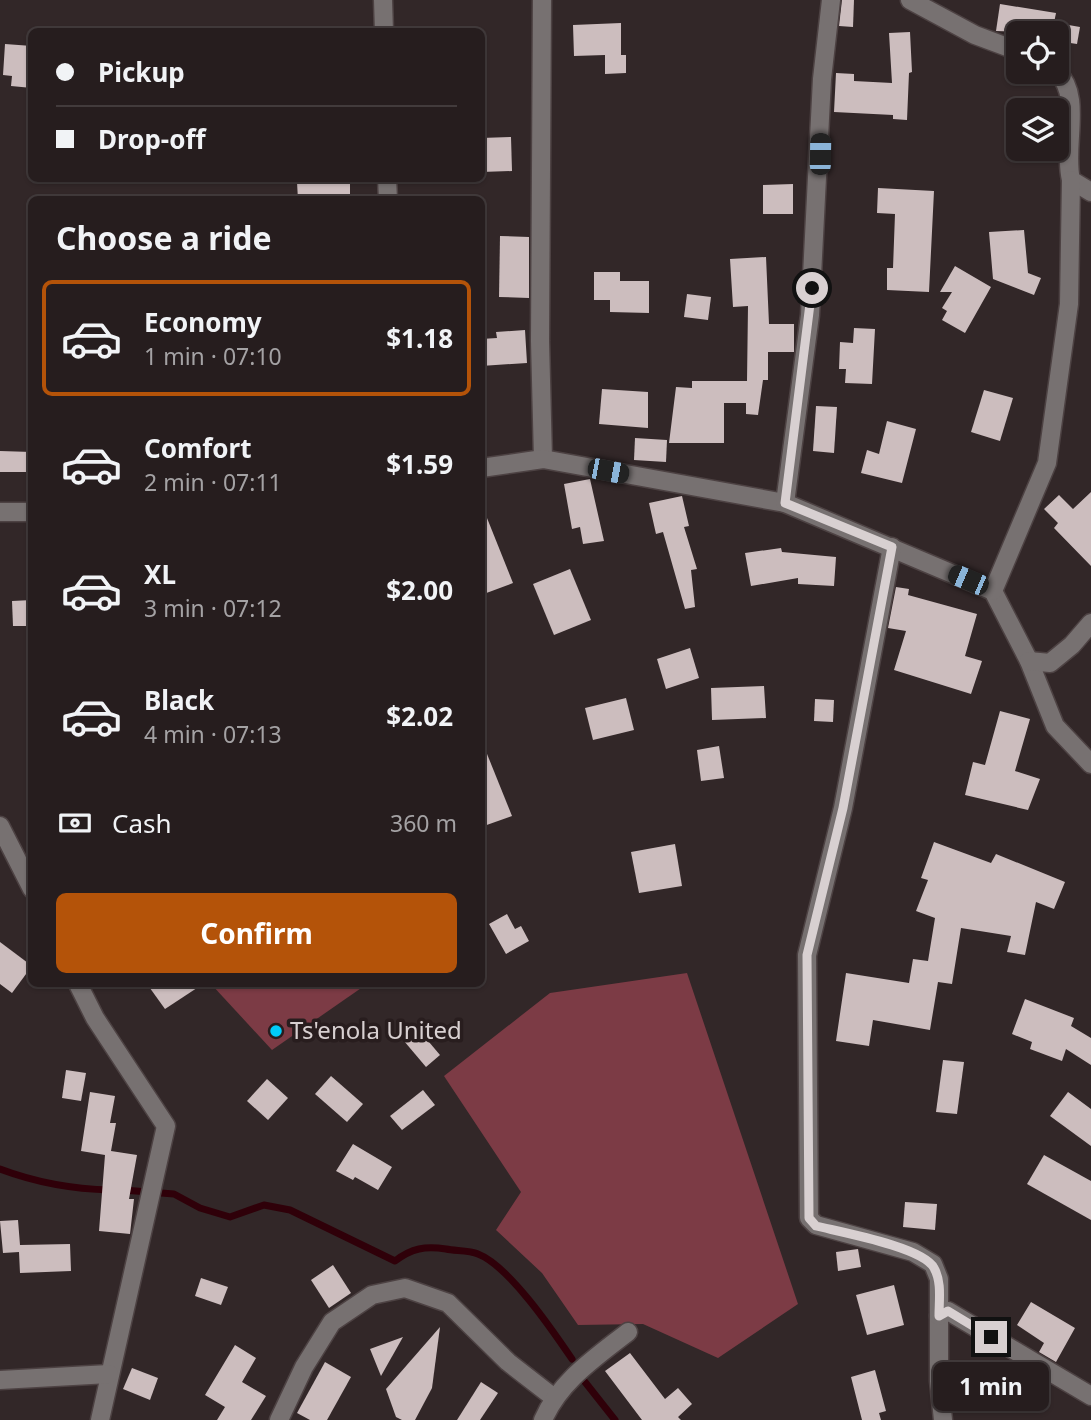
<!DOCTYPE html>
<meta charset="utf-8">
<style>
body{margin:0;font-family:"Noto Sans",sans-serif;background:#322a2b;color:#f1f3f6;height:100vh;display:flex;flex-direction:column;font-size:26px;white-space:nowrap}
*{box-sizing:border-box;margin:0}
p{font-size:23px;color:#a4a2a4}
.icon{flex:none;width:38px;height:38px;fill:none;stroke:currentColor;stroke-width:2;stroke-linecap:round;stroke-linejoin:round}
.map{position:relative;flex:1;overflow:hidden}
.panel{position:absolute;left:28px;top:196px;width:457px;height:791px;display:flex;flex-direction:column;background:#261d1e;border-radius:10px;box-shadow:0 2px 5px #0004,0 0 0 2px #423b3c}
.panel>*{flex:none}
.guide{position:absolute;left:28px;top:28px;width:457px;height:154px;border-radius:10px;box-shadow:0 2px 5px #0004,0 0 0 2px #423b3c;display:grid;align-content:center;height:154px;padding:0 28px;background:#261d1e}
.fabs{position:absolute;left:1006px;top:21px;display:grid;gap:14px}
.fabs a{display:grid;place-items:center;width:63px;height:63px;border-radius:10px;background:#261d1e;box-shadow:0 2px 5px #0004,0 0 0 2px #423b3c;font-size:35px}
.end{position:absolute;width:32px;height:32px;margin:-16px;border:9px solid #d8d0d1;background:#111;box-shadow:0 0 0 4px #111}
.from{border-radius:50%}
.bubble{position:absolute;height:49px;border-radius:10px;background:#261d1e;box-shadow:0 2px 5px #0004,0 0 0 2px #423b3c;font-size:23px;font-weight:700;line-height:49px;text-align:center}
.car{position:absolute;width:21px;height:42px;margin:-21px -10px;border-radius:9px;box-shadow:0 0 5px 2px #0007;background:linear-gradient(#222 24%,#8ab4d8 0 40%,#222 0 76%,#8ab4d8 0 86%,#222 0)}
.guide b{display:flex;align-items:center;gap:24px;height:66px;font-size:26px}
.guide b+b{border-top:2px solid #423b3c}
.guide i{width:18px;height:18px;background:#f1f3f6}
ul{padding:0;list-style:none}
li{display:flex;align-items:center;gap:21px;height:116px;margin:0 14px 10px;padding:0 14px;border:4px solid transparent;border-radius:10px}
li div{flex:1}
li b{display:block;font-size:26px}
li em{font-style:normal;font-weight:700}
li.selected{border-color:#b45309}
li>.icon{width:63px;height:63px;stroke-width:1.5}
h2{padding:0 28px;font-size:32px;line-height:84px}
.pay{display:flex;align-items:center;gap:18px;height:77px;padding:0 28px;font-size:26px}
.pay p{margin-inline-start:auto}
.action{display:flex;gap:14px;margin-top:auto;padding:14px 28px}
.action a{flex:1;height:80px;border-radius:10px;background:#b45309;color:#fff;font-size:28px;font-weight:700;line-height:80px;text-align:center}
.map>svg:first-child{display:block}
.green{fill:#7c3b45}
.lines{fill:none;stroke-linecap:round;stroke-linejoin:round}
.stream{stroke:#2f0009;stroke-width:7}
.building{fill:#ccbdbe}
.minor-casing{stroke:#4d4243;stroke-width:21}
.minor{stroke:#777171;stroke-width:18}
.route{stroke:#d8d0d1;stroke-width:9}
.poi-dot{fill:#00cbf9;stroke:#281d1e;stroke-width:2.5}
.labels{text-anchor:middle;stroke-width:7;stroke-linejoin:round;paint-order:stroke}
.poi-label{font-size:24px;fill:#d8d0d1;stroke:#281d1e;text-anchor:start}
</style>
<div class="map">
<svg width="1091" height="1420" viewBox="0 0 1091 1420">
<rect width="100%" height="100%" fill="#322728"/>
<g class="green">
<polygon points="687,973 798,1304 718,1358 643,1324 578,1325 542,1273 496,1230 521,1192 444,1076 550,993"/>
<polygon points="211,984 367,984 272,1050"/>
</g>
<g class="lines">
<g class="stream">
<path d="M0 1169C37 1183 71 1189 111 1190"/>
<path d="M123 1190 174 1194 200 1208 230 1217 264 1205 290 1210 395 1261C412 1248 425 1246 446 1249 455 1251 469 1250 478 1254 509 1266 553 1331 572 1359"/>
<polyline points="585,1382 615,1420"/>
</g>
</g>
<g class="building">
<polygon points="842,0 854,0 853,27 839,26"/>
<polygon points="1000,4 1056,13 1052,33 996,31"/>
<polygon points="621,23 621,55 626,55 626,73 605,74 605,55 574,56 573,25"/>
<polygon points="1057,23 1080,27 1077,44 1057,41"/>
<polygon points="910,32 912,72 909,73 907,120 893,119 893,115 834,112 836,73 854,74 854,81 892,83 889,33"/>
<polygon points="5,44 32,46 32,88 11,86 12,76 3,75"/>
<polygon points="511,137 512,171 481,172 481,138"/>
<polygon points="317,178 350,178 350,200 298,200 297,182 317,181"/>
<polygon points="793,184 793,214 763,214 763,185"/>
<polygon points="878,188 934,191 929,292 887,290 887,268 893,268 895,214 877,213"/>
<polygon points="1024,230 1028,273 1041,278 1034,295 993,279 989,232"/>
<polygon points="500,236 529,237 529,298 499,297"/>
<polygon points="766,257 769,324 794,324 794,352 768,352 768,380 763,380 758,415 746,414 746,403 724,403 724,443 669,443 676,387 692,388 692,381 747,381 748,306 733,307 730,259"/>
<polygon points="955,266 991,287 965,333 942,320 947,311 942,308 952,292 940,292"/>
<polygon points="594,272 620,272 620,281 649,281 649,313 610,312 610,300 594,300"/>
<polygon points="687,294 711,297 708,320 684,317"/>
<polygon points="854,328 875,329 872,384 845,383 846,369 839,369 840,342 853,343"/>
<polygon points="525,330 527,363 481,366 481,339 497,338 496,332"/>
<polygon points="602,389 648,392 648,428 599,424"/>
<polygon points="984,390 1013,398 1000,441 971,432"/>
<polygon points="816,406 837,407 834,453 813,451"/>
<polygon points="887,421 916,429 902,483 861,473 867,450 879,454"/>
<polygon points="635,438 667,440 666,462 634,460"/>
<polygon points="0,451 32,452 32,472 0,472"/>
<polygon points="590,479 604,541 583,544 580,527 572,529 564,484"/>
<polygon points="1091,492 1091,566 1054,528 1058,523 1044,509 1059,495 1073,509"/>
<polygon points="682,496 689,526 684,527 697,569 691,570 695,607 685,609 663,532 656,534 649,503"/>
<polygon points="481,503 513,583 481,595"/>
<polygon points="781,548 782,552 836,557 834,586 798,584 798,578 751,586 745,553"/>
<polygon points="570,569 591,620 554,635 533,584"/>
<polygon points="896,587 909,589 908,595 977,614 965,656 982,661 971,694 894,670 906,631 888,628"/>
<polygon points="32,600 32,626 13,626 12,601"/>
<polygon points="690,648 699,678 666,689 657,659"/>
<polygon points="764,686 766,718 712,720 711,688"/>
<polygon points="626,698 634,730 593,740 585,708"/>
<polygon points="815,699 834,700 833,722 814,721"/>
<polygon points="1000,711 1030,719 1015,771 1040,779 1028,810 965,795 973,762 985,765"/>
<polygon points="481,739 512,816 481,827"/>
<polygon points="719,746 724,778 701,781 697,750"/>
<polygon points="934,842 991,863 996,854 1065,882 1054,909 1036,902 1025,955 1007,952 1011,936 961,928 952,984 938,982 930,1030 873,1020 869,1046 836,1041 846,973 909,983 913,959 928,961 935,918 916,911 928,880 921,878"/>
<polygon points="675,844 682,886 639,893 631,852"/>
<polygon points="507,914 515,929 521,926 529,941 506,954 489,924"/>
<polygon points="0,942 32,966 12,993 0,984"/>
<polygon points="147,984 203,984 165,1009"/>
<polygon points="1025,999 1074,1018 1071,1026 1091,1038 1091,1065 1066,1049 1062,1061 1030,1049 1032,1042 1012,1034"/>
<polygon points="418,1029 440,1055 426,1067 404,1041"/>
<polygon points="943,1060 964,1062 957,1114 936,1112"/>
<polygon points="66,1070 86,1073 81,1101 62,1098"/>
<polygon points="331,1076 363,1104 347,1122 315,1094"/>
<polygon points="267,1079 288,1098 268,1120 247,1101"/>
<polygon points="423,1090 435,1105 402,1130 390,1116"/>
<polygon points="90,1092 115,1096 110,1123 116,1123 111,1151 137,1155 129,1199 134,1199 130,1234 99,1231 105,1155 81,1151"/>
<polygon points="1068,1092 1091,1109 1091,1146 1050,1116"/>
<polygon points="353,1144 392,1167 378,1190 355,1177 353,1180 336,1171"/>
<polygon points="1044,1155 1091,1181 1091,1220 1027,1184"/>
<polygon points="905,1202 937,1204 935,1230 903,1227"/>
<polygon points="18,1220 20,1245 70,1244 71,1271 20,1273 19,1252 3,1253 0,1221"/>
<polygon points="858,1249 861,1267 838,1271 836,1252"/>
<polygon points="333,1265 351,1293 329,1308 311,1280"/>
<polygon points="201,1278 228,1287 221,1305 195,1296"/>
<polygon points="894,1285 904,1325 867,1335 856,1295"/>
<polygon points="1031,1302 1075,1328 1056,1362 1039,1352 1044,1343 1017,1325"/>
<polygon points="440,1327 432,1388 415,1420 402,1420 396,1417 386,1389"/>
<polygon points="403,1337 381,1376 370,1349"/>
<polygon points="235,1345 256,1358 242,1382 266,1396 251,1420 217,1420 225,1407 205,1395"/>
<polygon points="630,1353 665,1399 678,1388 692,1404 678,1417 681,1420 642,1420 605,1371"/>
<polygon points="325,1362 351,1377 327,1420 310,1420 297,1413"/>
<polygon points="132,1368 158,1378 150,1400 123,1389"/>
<polygon points="875,1370 886,1411 879,1413 881,1420 862,1420 851,1377"/>
<polygon points="481,1382 498,1393 480,1420 457,1420"/>
</g>
<g class="lines">
<defs>
<g id="minor">
<polyline points="383,0 384,32"/>
<polyline points="542,0 540,341 543,459"/>
<polyline points="910,0 975,35 1018,51"/>
<path d="M1057 72C1083 96 1063 146 1071 180L1091 192"/>
<polyline points="387,178 388,200"/>
<polyline points="481,468 543,459 785,503 993,591 1029,661 1055,726 1091,764"/>
<polyline points="785,503 810,315 822,79 831,0"/>
<polyline points="0,512 32,512"/>
<polyline points="892,547 843,808 807,955 809,1218 816,1225 913,1252 933,1264 939,1279 939,1381 943,1420"/>
<polyline points="993,591 1047,463 1069,304 1071,180"/>
<polyline points="1029,661 1050,663 1072,645 1091,623"/>
<polyline points="0,826 32,889"/>
<polyline points="78,984 95,1018 166,1126 100,1420"/>
<polyline points="939,1316 948,1311 1091,1396"/>
<polyline points="0,1380 109,1374"/>
<polyline points="279,1420 304,1367 332,1322 372,1295 405,1288 448,1303 508,1362 553,1397"/>
<path d="M543 1420C560 1381 595 1358 628 1332"/>
</g>
</defs>
<use href="#minor" class="minor-casing"/>
<use href="#minor" class="minor"/>
</g>
<g class="lines">
<path class="route" d="M812 288 785 503 892 547 843 808 807 955 809 1218 816 1226C840 1232 923 1247 934 1268 942 1282 939 1300 939 1316L948 1311 991 1337"/>
</g>
<circle class="poi-dot" cx="276" cy="1031" r="7"/>
<g class="labels">
<g class="poi-label">
<text x="290" y="1039">Ts'enola United</text>
</g>
</g>
</svg>
<div class="fabs">
<a><svg class="icon" aria-label="locate" viewBox="0 0 24 24"><circle cx="12" cy="12" r="6"/><path d="M12 2v4M12 18v4M2 12h4M18 12h4"/></svg></a>
<a><svg class="icon" aria-label="layers" viewBox="0 0 24 24"><path d="M12 4l9 5-9 5-9-5zM3 14l9 5 9-5"/></svg></a>
</div>
<i class="end from" style="left:812px;top:288px"></i>
<i class="end" style="left:991px;top:1337px"></i>
<div class="bubble" style="left:933px;top:1362px;width:116px">1 min</div>
<i class="car" style="left:820px;top:154px;rotate:1deg"></i>
<i class="car" style="left:608px;top:471px;rotate:101deg"></i>
<i class="car" style="left:968px;top:580px;rotate:293deg"></i>
<div class="guide">
<b><i class="from"></i>Pickup</b>
<b><i></i>Drop-off</b>
</div>
<section class="panel">
<h2>Choose a ride</h2>
<ul>
<li class="selected"><svg class="icon" aria-label="car" viewBox="0 0 24 24"><path d="M5 17H2v-5l4-1 3-4h7l3 4 3 1v5h-3M9 17h6M6 11h13"/><circle cx="7" cy="17" r="2"/><circle cx="17" cy="17" r="2"/></svg><div><b>Economy</b><p>1 min · 07:10</p></div><em>$1.18</em></li>
<li><svg class="icon" aria-label="car" viewBox="0 0 24 24"><path d="M5 17H2v-5l4-1 3-4h7l3 4 3 1v5h-3M9 17h6M6 11h13"/><circle cx="7" cy="17" r="2"/><circle cx="17" cy="17" r="2"/></svg><div><b>Comfort</b><p>2 min · 07:11</p></div><em>$1.59</em></li>
<li><svg class="icon" aria-label="car" viewBox="0 0 24 24"><path d="M5 17H2v-5l4-1 3-4h7l3 4 3 1v5h-3M9 17h6M6 11h13"/><circle cx="7" cy="17" r="2"/><circle cx="17" cy="17" r="2"/></svg><div><b>XL</b><p>3 min · 07:12</p></div><em>$2.00</em></li>
<li><svg class="icon" aria-label="car" viewBox="0 0 24 24"><path d="M5 17H2v-5l4-1 3-4h7l3 4 3 1v5h-3M9 17h6M6 11h13"/><circle cx="7" cy="17" r="2"/><circle cx="17" cy="17" r="2"/></svg><div><b>Black</b><p>4 min · 07:13</p></div><em>$2.02</em></li>
</ul>
<div class="pay"><svg class="icon" aria-label="cash" viewBox="0 0 24 24"><path d="M3 7h18v10H3z"/><circle cx="12" cy="12" r="2"/></svg>Cash<p>360 m</p></div>
<div class="action"><a>Confirm</a></div>
</section>
</div>
